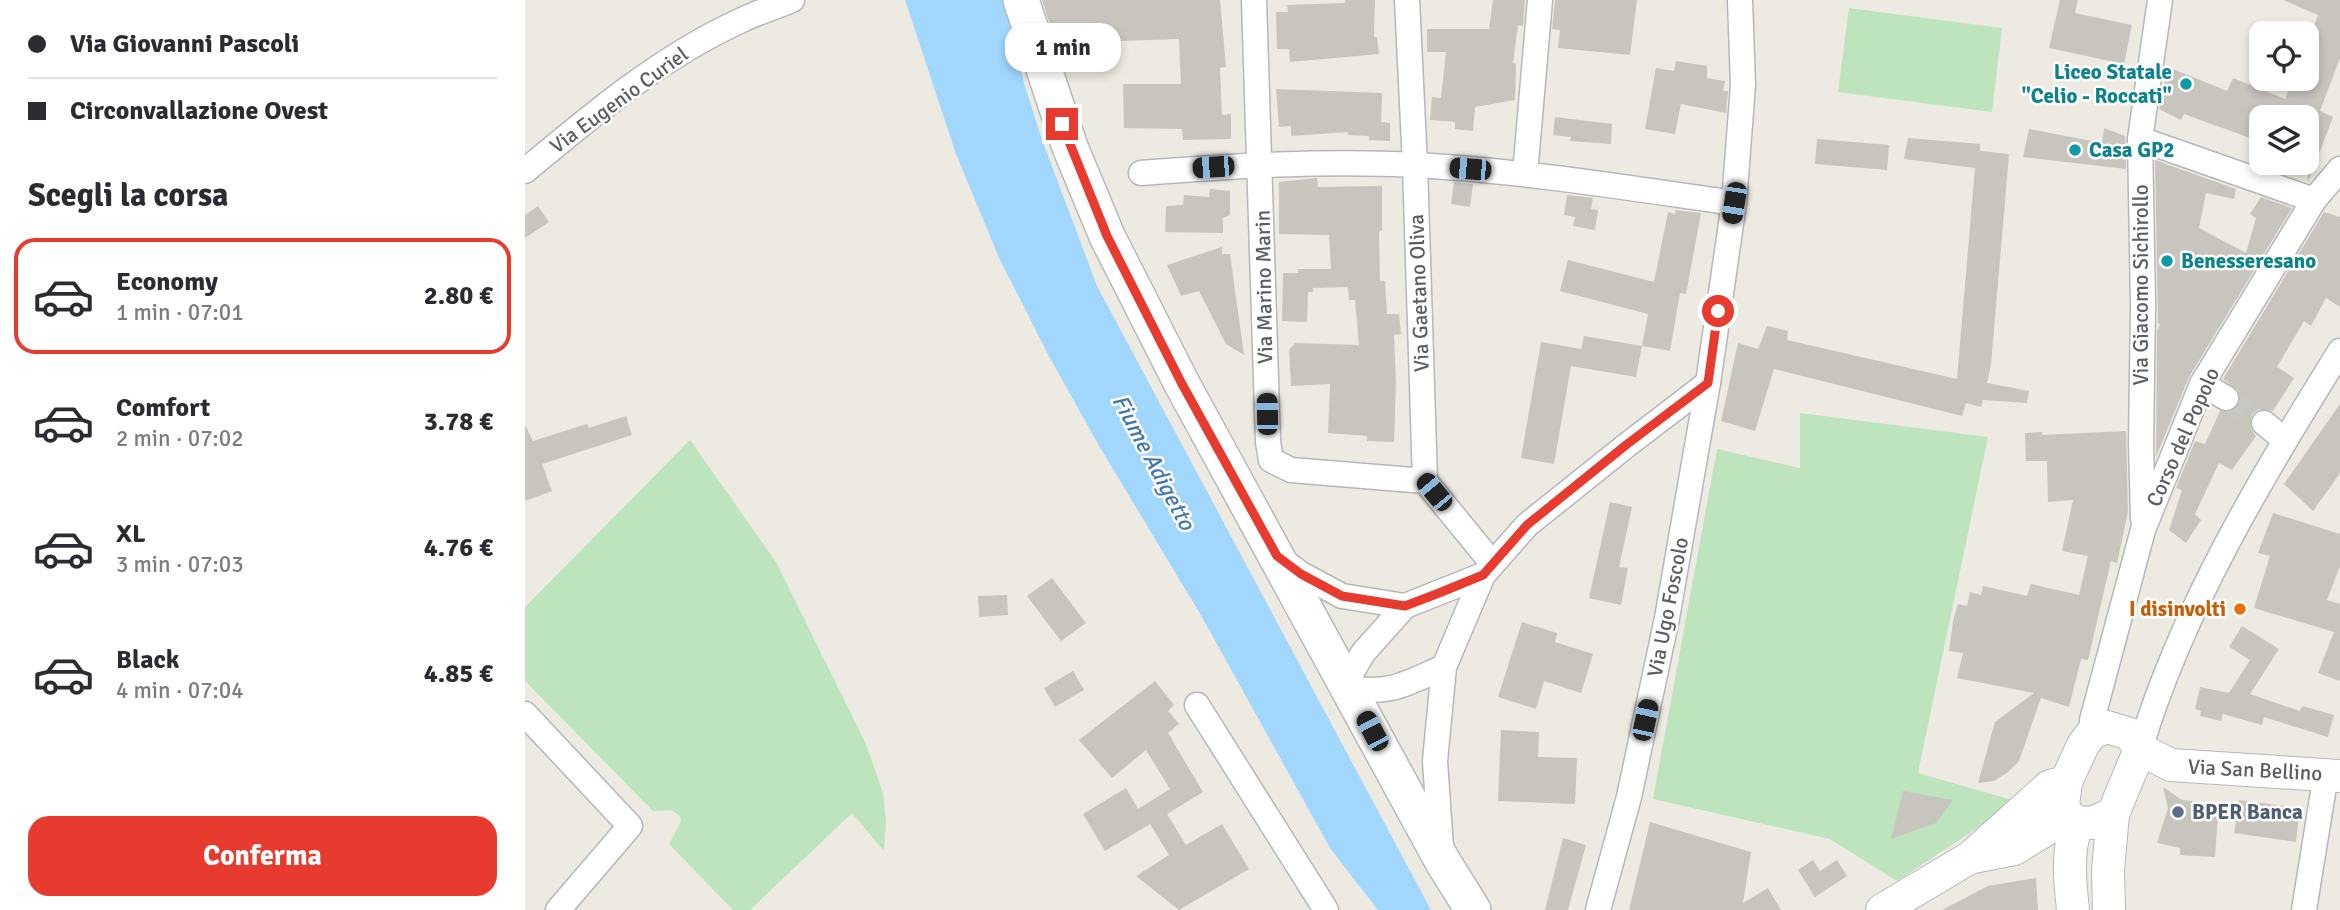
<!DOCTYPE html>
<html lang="it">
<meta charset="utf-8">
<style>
body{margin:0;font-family:Signika,sans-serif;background:#f7f7f7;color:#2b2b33;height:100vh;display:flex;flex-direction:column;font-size:26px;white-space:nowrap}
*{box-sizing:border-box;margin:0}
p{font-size:23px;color:#7c7c81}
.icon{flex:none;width:38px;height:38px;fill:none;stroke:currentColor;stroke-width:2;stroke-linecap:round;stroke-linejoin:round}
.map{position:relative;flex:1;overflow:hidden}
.sheet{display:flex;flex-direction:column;background:#fff;width:525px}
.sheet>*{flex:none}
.top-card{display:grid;align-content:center;height:154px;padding:0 28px;background:#fff}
.tools{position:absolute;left:1724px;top:21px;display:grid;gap:14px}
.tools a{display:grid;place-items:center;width:70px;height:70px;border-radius:14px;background:#fff;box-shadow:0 4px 10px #0003;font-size:35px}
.end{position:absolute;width:32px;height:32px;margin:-16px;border:9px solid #e63b2e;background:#fff;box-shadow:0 0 0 4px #fff}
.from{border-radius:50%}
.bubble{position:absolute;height:49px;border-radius:21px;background:#fff;box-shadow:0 4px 10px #0003;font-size:23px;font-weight:700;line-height:49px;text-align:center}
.car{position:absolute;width:21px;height:42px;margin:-21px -10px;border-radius:9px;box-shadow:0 0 5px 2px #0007;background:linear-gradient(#222 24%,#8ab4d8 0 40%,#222 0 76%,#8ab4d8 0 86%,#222 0)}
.top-card b{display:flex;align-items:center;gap:24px;height:66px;font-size:26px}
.top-card b+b{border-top:2px solid #e1e1e2}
.top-card i{width:18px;height:18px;background:#2b2b33}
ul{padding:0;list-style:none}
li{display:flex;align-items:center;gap:21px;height:116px;margin:0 14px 10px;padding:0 14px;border:4px solid transparent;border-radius:21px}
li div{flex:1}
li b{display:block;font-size:26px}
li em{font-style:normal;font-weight:700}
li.current{border-color:#e63b2e}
li>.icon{width:63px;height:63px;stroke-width:1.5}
h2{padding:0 28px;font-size:32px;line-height:84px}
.cta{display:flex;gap:14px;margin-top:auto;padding:14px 28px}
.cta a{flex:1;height:80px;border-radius:21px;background:#e63b2e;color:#fff;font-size:28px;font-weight:700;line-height:80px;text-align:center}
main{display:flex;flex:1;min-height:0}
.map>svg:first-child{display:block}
.green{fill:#bee4be}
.water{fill:#a1d6fd}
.building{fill:#c8c5bf}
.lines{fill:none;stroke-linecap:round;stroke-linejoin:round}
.minor-tunnel{stroke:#c8c7c1;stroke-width:24;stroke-dasharray:24 12;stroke-linecap:butt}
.minor-casing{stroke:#b4b7bc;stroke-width:27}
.tertiary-casing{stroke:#b4b7bc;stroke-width:34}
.secondary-casing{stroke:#b5b9be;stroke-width:38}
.minor{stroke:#fff;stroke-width:24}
.tertiary{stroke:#fff;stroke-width:32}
.secondary{stroke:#fff;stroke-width:35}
.route{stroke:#e63b2e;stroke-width:9}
.culture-dot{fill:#0f9aa8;stroke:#fff;stroke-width:2.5}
.food-dot{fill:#e8710a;stroke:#fff;stroke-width:2.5}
.service-dot{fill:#5c6f8a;stroke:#fff;stroke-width:2.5}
.labels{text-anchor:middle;stroke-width:5;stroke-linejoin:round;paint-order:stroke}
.culture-label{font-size:21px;font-weight:bold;fill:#0d838f;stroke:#fff;text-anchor:start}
.street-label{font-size:21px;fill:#5a5e62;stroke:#fff}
.food-label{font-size:21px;font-weight:bold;fill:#c56008;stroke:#fff;text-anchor:end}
.service-label{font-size:21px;font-weight:bold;fill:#4e5e75;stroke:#fff;text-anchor:start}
.water-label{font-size:23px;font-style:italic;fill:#3f77ae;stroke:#fff}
</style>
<main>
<section class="sheet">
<div class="top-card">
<b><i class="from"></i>Via Giovanni Pascoli</b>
<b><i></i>Circonvallazione Ovest</b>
</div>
<h2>Scegli la corsa</h2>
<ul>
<li class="current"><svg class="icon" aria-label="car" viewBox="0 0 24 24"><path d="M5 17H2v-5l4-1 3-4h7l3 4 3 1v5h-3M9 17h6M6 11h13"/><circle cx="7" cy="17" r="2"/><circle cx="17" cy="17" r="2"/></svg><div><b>Economy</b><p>1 min · 07:01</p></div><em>2.80 €</em></li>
<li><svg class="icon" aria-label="car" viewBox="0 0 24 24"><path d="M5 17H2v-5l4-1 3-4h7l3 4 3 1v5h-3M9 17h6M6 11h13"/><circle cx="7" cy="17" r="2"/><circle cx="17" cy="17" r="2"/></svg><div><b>Comfort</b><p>2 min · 07:02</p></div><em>3.78 €</em></li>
<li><svg class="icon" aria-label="car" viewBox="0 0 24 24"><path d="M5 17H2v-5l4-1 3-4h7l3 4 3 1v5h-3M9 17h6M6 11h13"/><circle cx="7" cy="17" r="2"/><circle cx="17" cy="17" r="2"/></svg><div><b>XL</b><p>3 min · 07:03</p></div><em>4.76 €</em></li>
<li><svg class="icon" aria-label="car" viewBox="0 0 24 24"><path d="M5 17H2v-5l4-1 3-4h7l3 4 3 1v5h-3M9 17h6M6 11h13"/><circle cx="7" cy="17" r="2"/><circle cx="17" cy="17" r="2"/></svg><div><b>Black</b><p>4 min · 07:04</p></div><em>4.85 €</em></li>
</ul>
<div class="cta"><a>Conferma</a></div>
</section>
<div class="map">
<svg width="1815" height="910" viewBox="0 0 1815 910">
<rect width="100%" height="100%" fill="#edeae1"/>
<g class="green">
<polygon points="1324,8 1477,28 1467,112 1313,92"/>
<polygon points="1275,413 1463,437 1393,773 1487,800 1451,829 1372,881 1305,839 1128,799 1192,449 1275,468"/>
<polygon points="165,440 251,562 341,744 358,793 361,820 359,851 327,813 225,910 208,910 144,844 156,821 155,816 146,810 128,811 0,681 0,607"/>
</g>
<polygon class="water" points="380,0 479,0 499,83 516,137 572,286 906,910 853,910 805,848 677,617 573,444 525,358 475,260 431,154"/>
<g class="building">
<polygon points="517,0 695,0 701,67 695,68 697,115 706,114 706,139 658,140 657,129 599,128 598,84 656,84 654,39 565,42 570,55 535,55"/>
<polygon points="820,0 850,0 849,37 852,37 854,54 765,62 764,49 752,49 751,12 763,12 762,5 820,3"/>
<polygon points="968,0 1000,0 998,26 993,25 988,63 991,64 990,100 950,107 948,131 930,129 930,122 905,120 907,97 916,98 921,52 902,52 902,29 964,29"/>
<polygon points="1030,0 1112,0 1105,55 1033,48 1035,30 1027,29"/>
<polygon points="1535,0 1553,0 1550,13 1607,25 1599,64 1524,48"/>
<polygon points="1758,0 1815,0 1815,58 1795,111 1808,117 1783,182 1782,117 1736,117 1736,142 1659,114 1656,120 1634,109 1643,67 1702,91 1708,78 1760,99 1768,79 1782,79 1782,44 1793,15"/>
<polygon points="1151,61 1182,66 1182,78 1200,81 1198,91 1203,91 1201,113 1156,104 1150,134 1120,129 1131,68 1149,71"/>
<polygon points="751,89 857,93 856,122 865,123 865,141 844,140 844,136 823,135 823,132 766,136 766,126 754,127"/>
<polygon points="1030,117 1087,124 1086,144 1045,141 1046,137 1028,135"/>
<polygon points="1579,128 1600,136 1601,169 1498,157 1504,129 1577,143"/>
<polygon points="1383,138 1455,144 1455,151 1484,154 1466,365 1462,383 1504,391 1502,403 1458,400 1456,407 1441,403 1437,416 1249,369 1230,431 1196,421 1213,343 1233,349 1242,326 1263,331 1262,340 1432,379 1450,168 1379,159"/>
<polygon points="1292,139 1364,145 1362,170 1290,164"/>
<polygon points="1630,160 1711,189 1709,199 1681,193 1674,228 1721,253 1731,218 1725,214 1736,197 1767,208 1664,377 1631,457 1632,331 1635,324 1633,323"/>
<polygon points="792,178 793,187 857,186 857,231 854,231 855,281 860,281 862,314 874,314 876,334 869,335 871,382 869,442 842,441 842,436 803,433 805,384 766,386 764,350 770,343 834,345 830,300 824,300 823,287 788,288 788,292 783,292 782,322 757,321 758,273 773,273 773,269 806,269 804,235 754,234 754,182"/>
<polygon points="929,182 948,184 945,207 926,204"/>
<polygon points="685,189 705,191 705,215 698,218 698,233 640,232 641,206 658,205 659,195 684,197"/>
<polygon points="1042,195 1068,198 1066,209 1073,210 1070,230 1048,226 1050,217 1039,215"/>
<polygon points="13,206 24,222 0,238 0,215"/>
<polygon points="1151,210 1176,213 1161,294 1155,293 1145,351 1117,346 1123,314 1035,291 1043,260 1129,282 1143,212 1150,214"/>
<polygon points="1799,212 1815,217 1815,307 1801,298 1786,326 1779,321 1752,367 1769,378 1748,411 1734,409 1727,414 1725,428 1731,436 1707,470 1694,463 1670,514 1676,520 1661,543 1644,530 1657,490 1651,488 1670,441 1680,444 1695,411 1708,411 1714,405 1716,397 1713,390 1698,379"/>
<polygon points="697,247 697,254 705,254 719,355 701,344 674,291 656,296 642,265"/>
<polygon points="1059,336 1117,346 1111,377 1046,366 1029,464 996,458 1016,342 1056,349"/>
<polygon points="1815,404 1815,473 1788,511 1759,484"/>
<polygon points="101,416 107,435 17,464 27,491 0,501 0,425 8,441 62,424 64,428"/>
<polygon points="1601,431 1603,512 1592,563 1586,561 1563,660 1556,659 1544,707 1516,698 1494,761 1483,772 1469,781 1453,783 1470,722 1509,693 1432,678 1438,653 1424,651 1428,621 1433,604 1442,606 1445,592 1456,595 1458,586 1502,596 1506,584 1554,595 1563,556 1537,551 1548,500 1523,502 1522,461 1501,461 1500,433 1517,432 1517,435"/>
<polygon points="1085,502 1107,507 1094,567 1103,568 1096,605 1064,598"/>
<polygon points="1748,513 1815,534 1815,566 1802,600 1815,604 1815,681 1793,673 1809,632 1729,608 1745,556 1733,553"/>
<polygon points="527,578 561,623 536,641 502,596"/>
<polygon points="482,595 483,615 454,617 453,596"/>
<polygon points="997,622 1032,633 1030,642 1068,654 1056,693 1019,681 1011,709 973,697"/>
<polygon points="1717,626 1754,649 1725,694 1775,711 1777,706 1809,715 1803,737 1739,717 1737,725 1698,714 1696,721 1675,716 1676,711 1670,709 1675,687 1704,693 1725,660 1704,647"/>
<polygon points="548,671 559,690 530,707 519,688"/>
<polygon points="630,681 649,705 643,711 654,724 643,733 678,792 642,814 661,845 697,824 724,869 654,910 611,876 644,855 625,824 580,851 558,814 601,788 613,809 645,789 621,750 587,778 554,740"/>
<polygon points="976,730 1014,732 1013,757 1052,758 1050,804 973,801"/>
<polygon points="1638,787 1657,800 1676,802 1674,813 1693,816 1690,857 1655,855 1655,848 1632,843 1643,808"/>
<polygon points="1378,791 1428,800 1411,823 1366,839"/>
<polygon points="1714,800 1775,808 1771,842 1709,833"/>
<polygon points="1125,822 1226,852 1218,903 1243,888 1256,910 1104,910"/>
<polygon points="1038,838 1061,845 1043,910 1020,910"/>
<polygon points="1288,860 1295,871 1312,860 1322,876 1290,897 1273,870"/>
<polygon points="1511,878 1513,910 1417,910 1463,886"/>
</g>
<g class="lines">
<polyline class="minor-tunnel" points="1701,398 1739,423"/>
<defs>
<g id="minor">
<polyline points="729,0 743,442 746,460 766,470 900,481"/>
<polyline points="882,0 890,165 900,481 967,563"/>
<polyline points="1615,139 1789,200"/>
<path d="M0 171C67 115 137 56 217 20 233 12 251 7 267 0"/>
<path d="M616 173C707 166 800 160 892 165 998 171 1104 188 1209 203"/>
<polyline points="1000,174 1015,0"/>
<polyline points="1677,384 1701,398"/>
<polyline points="1739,423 1760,440"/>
<polyline points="1618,519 1616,443 1618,304 1615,139 1635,0"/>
<polyline points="756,559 776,574 817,596 880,606"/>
<path d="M919 667C882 683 866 695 824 688L827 672 838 653 880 606 958 575"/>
<polyline points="672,705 801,910"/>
<polyline points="0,714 105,826 33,910"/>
<polyline points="1567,733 1567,720 1618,530 1677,384 1789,200 1815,169"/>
<path d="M1615 749C1658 606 1737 477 1815 351"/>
<polyline points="916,848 910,761 919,667 958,575 1002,525 1102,445 1183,383 1209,203 1218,85 1215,0"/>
<polyline points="1073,910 1104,797 1142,618 1183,383"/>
<polyline points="1779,910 1801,774"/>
</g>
<g id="tertiary">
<polygon points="1582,727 1605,734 1615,749 1588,814 1566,823 1553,822 1543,816 1538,805 1541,782 1558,745 1567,733"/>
<polyline points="1615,749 1646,765 1815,776"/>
<polyline points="1448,857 1489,849 1543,816"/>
<polyline points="1357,910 1446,857 1525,786 1541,782"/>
<path d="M1548 910C1545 882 1541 849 1553 822"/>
<polyline points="1584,910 1583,870 1588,814"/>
</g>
<polyline id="secondary" points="496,0 545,147 582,236 657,384 918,862 948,910"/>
</defs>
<use href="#minor" class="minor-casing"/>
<use href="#tertiary" class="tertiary-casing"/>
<use href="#secondary" class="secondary-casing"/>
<use href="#minor" class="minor"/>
<use href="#tertiary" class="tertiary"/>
<use href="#secondary" class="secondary"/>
</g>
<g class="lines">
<polyline class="route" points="537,124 582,236 657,384 752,556 776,574 817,596 880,606 914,593 958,575 1002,525 1101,445 1183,383 1193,311"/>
</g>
<g class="culture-dot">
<circle cx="1661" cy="84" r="7"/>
<circle cx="1550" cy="150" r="7"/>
<circle cx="1642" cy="261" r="7"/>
</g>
<circle class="food-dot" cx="1715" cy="609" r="7"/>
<circle class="service-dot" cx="1653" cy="812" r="7"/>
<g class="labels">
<g class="culture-label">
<text x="1647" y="79" text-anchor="end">Liceo Statale<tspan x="1647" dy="24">"Celio - Roccati"</tspan></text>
<text x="1564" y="157">Casa GP2</text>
<text x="1656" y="268">Benesseresano</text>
</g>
<g class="street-label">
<text transform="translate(94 100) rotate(-36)" y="7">Via Eugenio Curiel</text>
<text transform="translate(1616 285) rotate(-90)" y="7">Via Giacomo Sichirollo</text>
<text transform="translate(739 287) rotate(-91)" y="7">Via Marino Marin</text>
<text transform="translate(894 293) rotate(-92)" y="7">Via Gaetano Oliva</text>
<text transform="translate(1658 437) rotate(-66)" y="7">Corso del Popolo</text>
<text transform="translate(1143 607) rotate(-79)" y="7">Via Ugo Foscolo</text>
<text transform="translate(1730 770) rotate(3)" y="7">Via San Bellino</text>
</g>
<g class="food-label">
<text x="1701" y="616">I disinvolti</text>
</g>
<g class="service-label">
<text x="1667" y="819">BPER Banca</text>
</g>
<g class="water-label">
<text transform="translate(629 462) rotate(62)" y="8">Fiume Adigetto</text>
</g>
</g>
</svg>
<div class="tools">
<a><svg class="icon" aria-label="locate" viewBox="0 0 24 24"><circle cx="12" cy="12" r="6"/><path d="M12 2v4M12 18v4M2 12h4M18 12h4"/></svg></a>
<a><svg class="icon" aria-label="layers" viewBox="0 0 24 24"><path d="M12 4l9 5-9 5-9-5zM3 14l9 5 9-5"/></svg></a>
</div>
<i class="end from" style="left:1193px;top:311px"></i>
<i class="end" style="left:537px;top:124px"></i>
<div class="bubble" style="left:480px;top:23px;width:116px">1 min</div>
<i class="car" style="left:688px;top:167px;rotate:266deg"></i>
<i class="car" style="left:945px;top:169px;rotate:275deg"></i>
<i class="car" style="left:1209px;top:203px;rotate:189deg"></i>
<i class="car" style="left:742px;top:414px;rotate:359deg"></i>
<i class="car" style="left:909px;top:492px;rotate:320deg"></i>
<i class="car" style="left:1120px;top:720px;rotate:12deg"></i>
<i class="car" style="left:847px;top:731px;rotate:332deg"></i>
</div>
</main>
